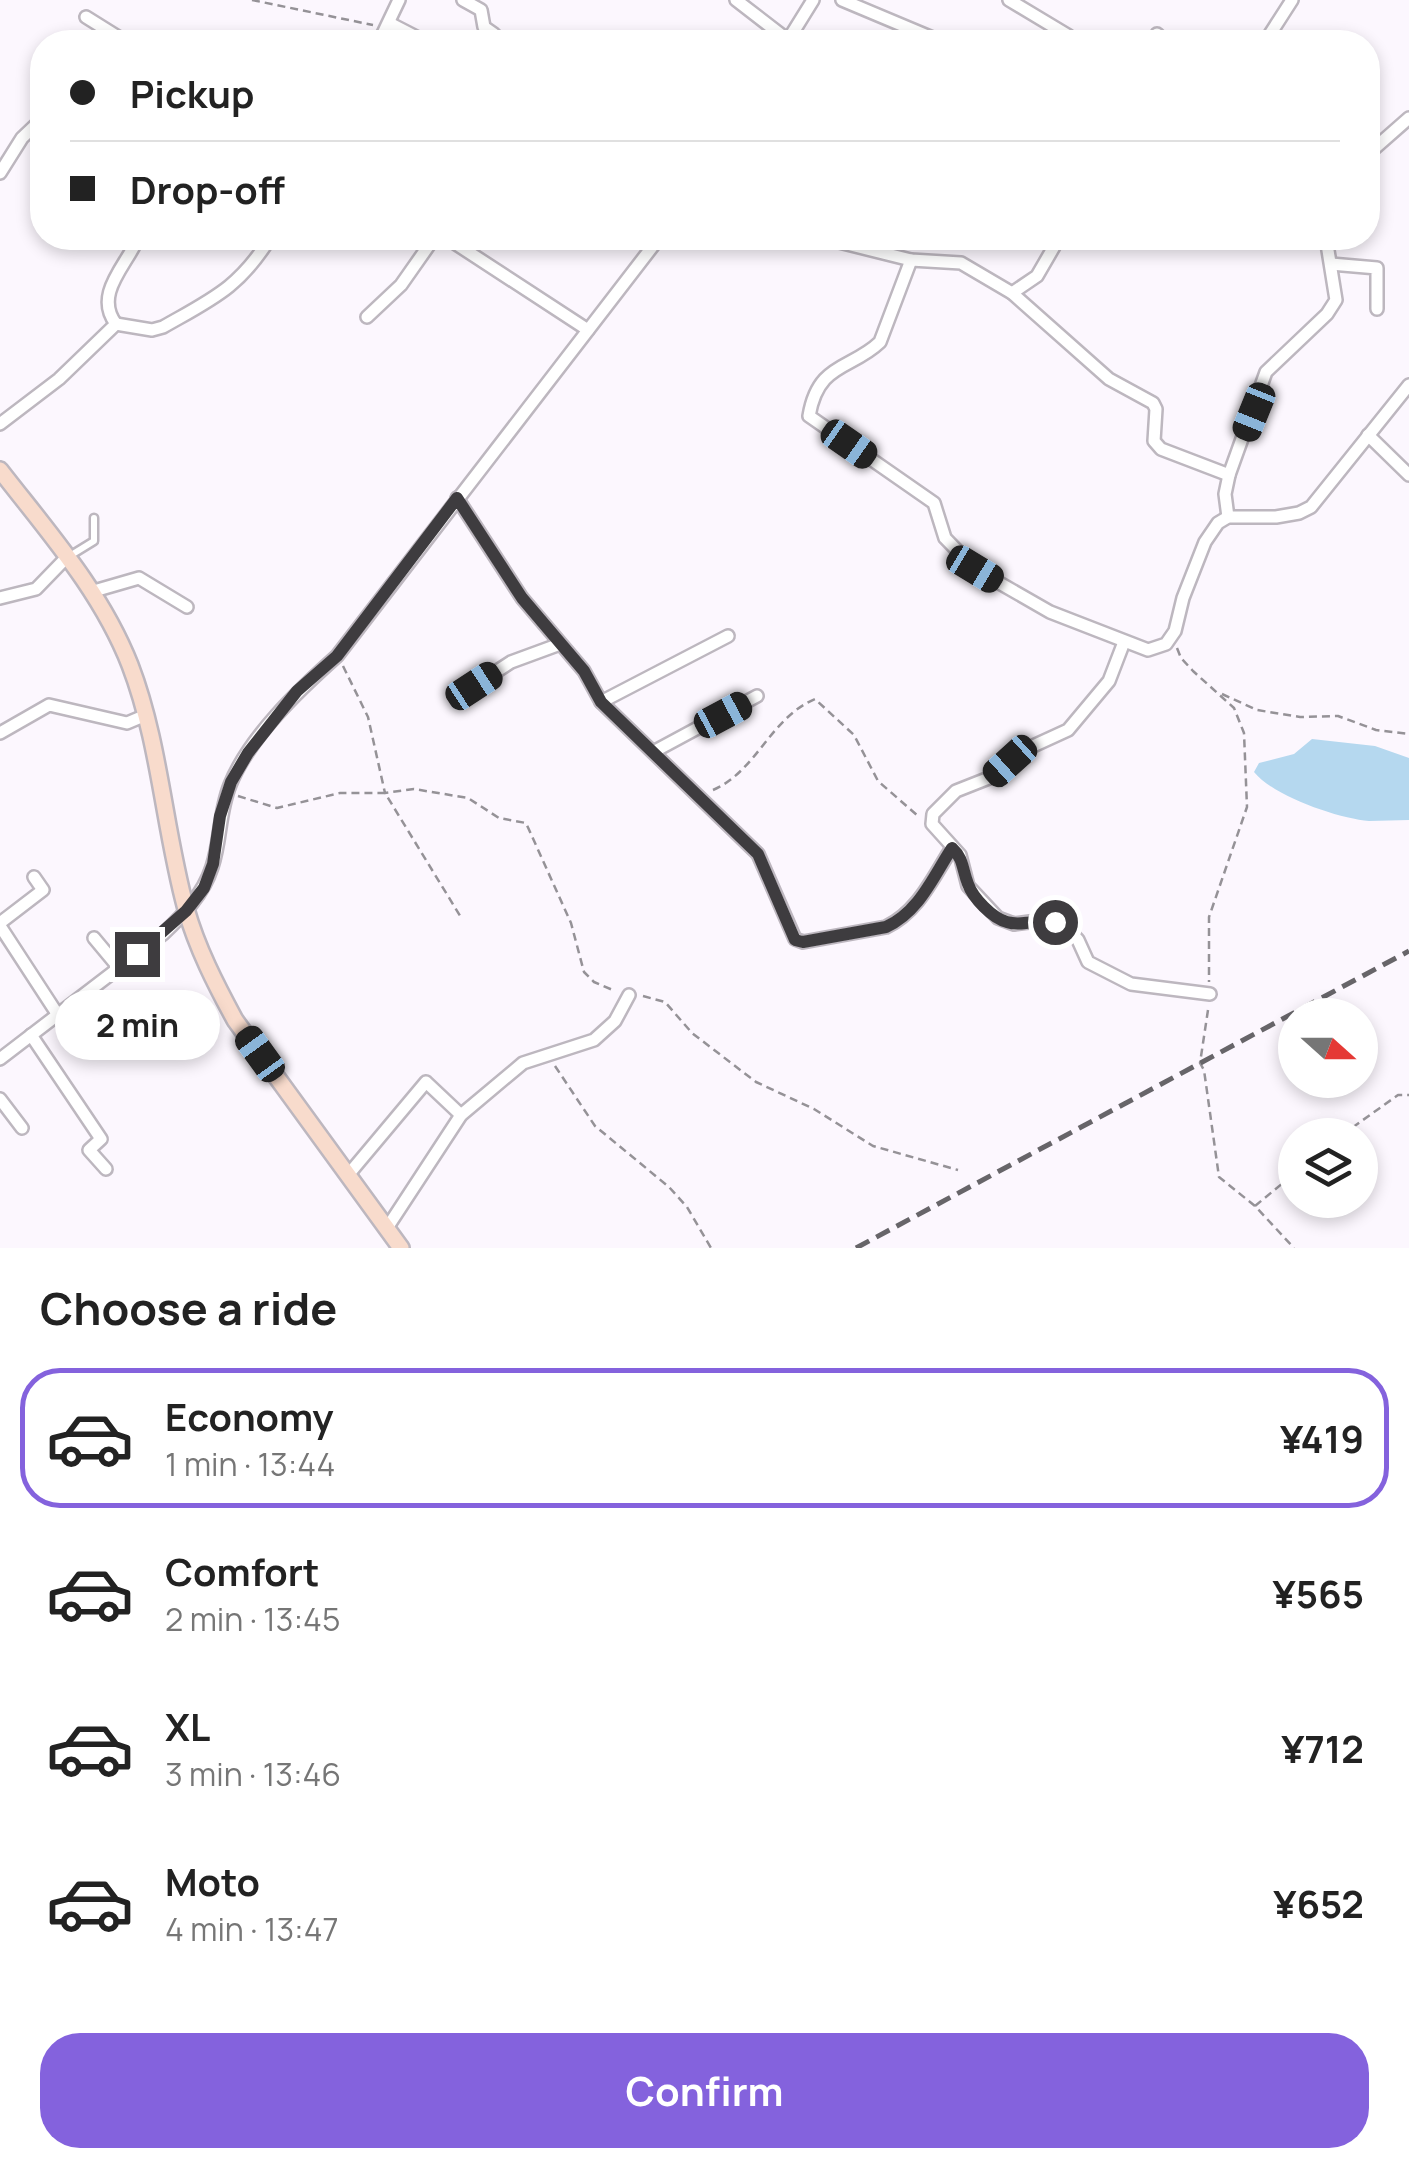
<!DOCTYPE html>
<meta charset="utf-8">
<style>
body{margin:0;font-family:Manrope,sans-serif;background:#f6f6f6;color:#222;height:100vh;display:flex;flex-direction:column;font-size:38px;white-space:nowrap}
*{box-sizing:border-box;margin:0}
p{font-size:32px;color:#767676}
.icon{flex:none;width:55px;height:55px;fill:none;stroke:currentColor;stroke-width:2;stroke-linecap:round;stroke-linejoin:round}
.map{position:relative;height:1248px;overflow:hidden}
.details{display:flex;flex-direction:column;background:#fff;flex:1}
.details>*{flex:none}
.hud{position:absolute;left:30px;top:30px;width:1350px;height:220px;border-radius:40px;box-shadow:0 5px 15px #0003;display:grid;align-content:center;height:220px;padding:0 40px;background:#fff}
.needle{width:65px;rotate:111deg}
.fabs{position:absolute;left:1278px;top:998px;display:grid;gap:20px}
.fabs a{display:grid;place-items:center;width:100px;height:100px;border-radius:50%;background:#fff;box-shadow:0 5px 15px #0003;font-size:50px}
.end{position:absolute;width:45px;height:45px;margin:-22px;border:12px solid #3e3c3f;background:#fff;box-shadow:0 0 0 5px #fff}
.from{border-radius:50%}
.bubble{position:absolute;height:70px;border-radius:35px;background:#fff;box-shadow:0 5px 15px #0003;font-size:32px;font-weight:700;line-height:70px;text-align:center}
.car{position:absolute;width:30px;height:60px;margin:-30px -15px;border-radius:12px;box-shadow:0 0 8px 2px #0007;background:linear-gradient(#222 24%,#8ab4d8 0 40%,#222 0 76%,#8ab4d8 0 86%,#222 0)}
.hud b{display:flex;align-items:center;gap:35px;height:95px;font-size:38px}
.hud b+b{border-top:2px solid #e0e0e0}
.hud i{width:25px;height:25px;background:#222}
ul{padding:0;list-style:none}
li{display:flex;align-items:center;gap:30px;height:140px;margin:0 20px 15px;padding:0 20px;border:5px solid transparent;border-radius:40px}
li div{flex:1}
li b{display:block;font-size:38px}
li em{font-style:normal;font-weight:700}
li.selected{border-color:#8462dd}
li>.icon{width:90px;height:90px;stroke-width:1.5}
h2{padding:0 40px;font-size:45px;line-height:120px}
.button{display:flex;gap:20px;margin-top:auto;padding:20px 40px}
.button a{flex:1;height:115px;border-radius:40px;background:#8462dd;color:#fff;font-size:40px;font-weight:700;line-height:115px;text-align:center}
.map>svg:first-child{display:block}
.water{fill:#b5d8ef}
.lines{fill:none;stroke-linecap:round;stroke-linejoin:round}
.lane-casing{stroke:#bdb7bf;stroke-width:11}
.street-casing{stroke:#bdb7bf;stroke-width:16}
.secondary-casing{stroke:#bdb7bf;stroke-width:20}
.path{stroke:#959297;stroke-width:2.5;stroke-dasharray:8 5;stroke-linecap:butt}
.lane{stroke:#fff;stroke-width:6}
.street{stroke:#fff;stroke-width:11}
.secondary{stroke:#f8dbcc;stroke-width:15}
.rail{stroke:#676569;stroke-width:5;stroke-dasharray:15 8;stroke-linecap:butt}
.route{stroke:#3e3c3f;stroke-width:12}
</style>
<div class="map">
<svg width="1409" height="1248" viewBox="0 0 1409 1248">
<rect width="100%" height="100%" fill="#fcf7fe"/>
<path class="water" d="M1312 739 1375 746 1409 758V820C1396 820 1382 821 1369 821 1339 819 1273 796 1254 772L1259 763 1294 754Z"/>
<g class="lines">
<defs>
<polyline id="lane" points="68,557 94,541 94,518"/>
<g id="street">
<polyline points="463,0 481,10 484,27 494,34"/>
<polyline points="736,0 788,40"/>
<polyline points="842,0 942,42"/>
<polyline points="1009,0 1069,36"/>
<polyline points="86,17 126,42"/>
<polyline points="389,23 426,42"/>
<polyline points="1157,34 1165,42"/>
<polyline points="379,42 399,0"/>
<polyline points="787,42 813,0"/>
<polyline points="1265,42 1292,0"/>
<polyline points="1368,154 1409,118"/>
<polyline points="0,173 22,138 42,119"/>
<polyline points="447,238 588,330"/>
<polyline points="823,238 911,260 961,263 1012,293 1109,379 1153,403 1156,409 1154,441 1161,449 1229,475"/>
<path d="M911 260 880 342C851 370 818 362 809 416L934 503 945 538 975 569 1050 612 1148 650 1166 644 1175 631 1183 598 1205 542 1218 523 1228 517H1276L1299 513 1311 507 1409 385"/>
<polyline points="1331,264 1377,268 1377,309"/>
<polyline points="1012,293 1037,276 1059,238"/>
<polyline points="367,317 401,285 434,238"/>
<path d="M116 324C93 294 127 265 138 238"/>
<path d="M0 424 59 379 116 324 152 330 163 327C212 299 239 288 270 238"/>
<polyline points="1368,435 1409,475"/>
<path d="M457 498 522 598 584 671 601 702 758 854 795 939 803 942 886 927C919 911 933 877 952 848"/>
<polyline points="1228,517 1225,494 1229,475 1266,372 1327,314 1336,300 1326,238"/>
<polyline points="94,591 139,578 187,607"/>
<polyline points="0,598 36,589 67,557"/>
<polyline points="1124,642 1109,681 1068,730 1020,752 994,776 956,791 933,814 932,824 960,855 968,886 998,918 1014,924 1044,920 1064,925 1078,940 1088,962 1131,984 1210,994"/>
<polyline points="474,686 511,662 560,644"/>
<polyline points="601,702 728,636"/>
<polyline points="0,733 49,705 127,723 146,715"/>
<polyline points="655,751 757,696"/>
<polyline points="0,923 43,890 34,877"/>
<polyline points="0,926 58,1015"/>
<polyline points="94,938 119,968"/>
<polyline points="31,1035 101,1139 89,1150 106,1169"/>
<path d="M0 1059 163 934C183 915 203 895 212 867 221 840 219 812 230 785 249 737 299 690 337 656L659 238"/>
<polyline points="0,1099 22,1128"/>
<polyline points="348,1175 426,1082 461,1115"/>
<polyline points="387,1228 461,1115 523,1063 594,1040 615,1021 629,995"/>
</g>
<path id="secondary" d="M0 470C48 532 101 591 130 665 160 743 164 829 186 909 197 948 216 985 235 1020L401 1248"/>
</defs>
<use href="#lane" class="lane-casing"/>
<use href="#street" class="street-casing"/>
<use href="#secondary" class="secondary-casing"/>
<g class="path">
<polyline points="252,0 373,25"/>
<polyline points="1177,648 1181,658 1193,671 1234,708 1244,733 1247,807 1209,917 1209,982"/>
<polyline points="343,666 368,717 385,793 414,789 468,798 499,818 526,823 571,923 584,972 594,982 615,991"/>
<polyline points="1222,694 1257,710 1300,717 1338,716 1376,730 1409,734"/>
<path d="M713 790C757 771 770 718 815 699L854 735 878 781 918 816"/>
<polyline points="238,796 277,808 340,793 385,793 462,919"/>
<polyline points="643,996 665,1002 692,1033 756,1082 814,1109 873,1146 958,1170"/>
<polyline points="1208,1010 1200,1063 1204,1070 1219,1177 1255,1206 1294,1248"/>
<polyline points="555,1066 595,1126 669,1187 687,1207 711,1248"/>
<polyline points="1342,1135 1398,1095 1409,1095"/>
<polyline points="1255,1206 1295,1173"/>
</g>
<use href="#lane" class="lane"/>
<use href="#street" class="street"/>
<use href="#secondary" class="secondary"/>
<polyline class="rail" points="856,1248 1409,951"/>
</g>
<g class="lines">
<path class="route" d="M137 954 186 911 204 888 213 864 220 816 231 782 248 753 297 691 337 656 457 498 522 598 584 671 601 702 758 854 795 940 803 942 886 927C919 912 933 877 952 848 964 859 962 869 968 884 973 898 992 918 1007 922 1022 927 1039 918 1055 922"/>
</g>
</svg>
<div class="fabs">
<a><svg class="needle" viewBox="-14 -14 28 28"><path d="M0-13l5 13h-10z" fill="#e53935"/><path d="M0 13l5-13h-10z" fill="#767676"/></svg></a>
<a><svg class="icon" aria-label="layers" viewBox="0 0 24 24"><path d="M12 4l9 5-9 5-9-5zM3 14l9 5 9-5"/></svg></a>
</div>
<i class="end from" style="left:1055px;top:922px"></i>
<i class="end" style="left:137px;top:954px"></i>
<div class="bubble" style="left:55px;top:990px;width:165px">2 min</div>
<i class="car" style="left:1254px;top:412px;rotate:202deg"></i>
<i class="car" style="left:849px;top:444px;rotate:125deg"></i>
<i class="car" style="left:975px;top:569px;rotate:121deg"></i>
<i class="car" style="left:474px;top:686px;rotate:57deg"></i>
<i class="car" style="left:723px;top:715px;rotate:62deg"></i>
<i class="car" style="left:1010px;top:761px;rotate:228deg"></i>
<i class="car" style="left:260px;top:1054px;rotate:324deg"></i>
<div class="hud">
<b><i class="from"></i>Pickup</b>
<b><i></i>Drop-off</b>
</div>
</div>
<section class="details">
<h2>Choose a ride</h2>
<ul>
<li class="selected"><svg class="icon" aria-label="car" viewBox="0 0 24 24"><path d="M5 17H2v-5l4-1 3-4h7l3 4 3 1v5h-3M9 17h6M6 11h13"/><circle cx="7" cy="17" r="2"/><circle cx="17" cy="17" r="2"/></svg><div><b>Economy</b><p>1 min · 13:44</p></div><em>¥419</em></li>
<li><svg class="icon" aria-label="car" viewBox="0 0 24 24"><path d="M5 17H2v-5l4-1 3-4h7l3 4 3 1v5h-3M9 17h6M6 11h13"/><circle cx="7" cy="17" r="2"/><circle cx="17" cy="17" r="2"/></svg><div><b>Comfort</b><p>2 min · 13:45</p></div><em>¥565</em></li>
<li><svg class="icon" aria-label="car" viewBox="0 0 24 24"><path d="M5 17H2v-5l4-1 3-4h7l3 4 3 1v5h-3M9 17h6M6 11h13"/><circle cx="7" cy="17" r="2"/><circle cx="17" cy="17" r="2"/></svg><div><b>XL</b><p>3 min · 13:46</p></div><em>¥712</em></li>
<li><svg class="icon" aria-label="car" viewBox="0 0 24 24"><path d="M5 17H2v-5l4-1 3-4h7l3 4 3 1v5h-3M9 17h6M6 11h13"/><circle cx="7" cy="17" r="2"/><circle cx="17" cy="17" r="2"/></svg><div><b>Moto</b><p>4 min · 13:47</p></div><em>¥652</em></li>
</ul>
<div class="button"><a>Confirm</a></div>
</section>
